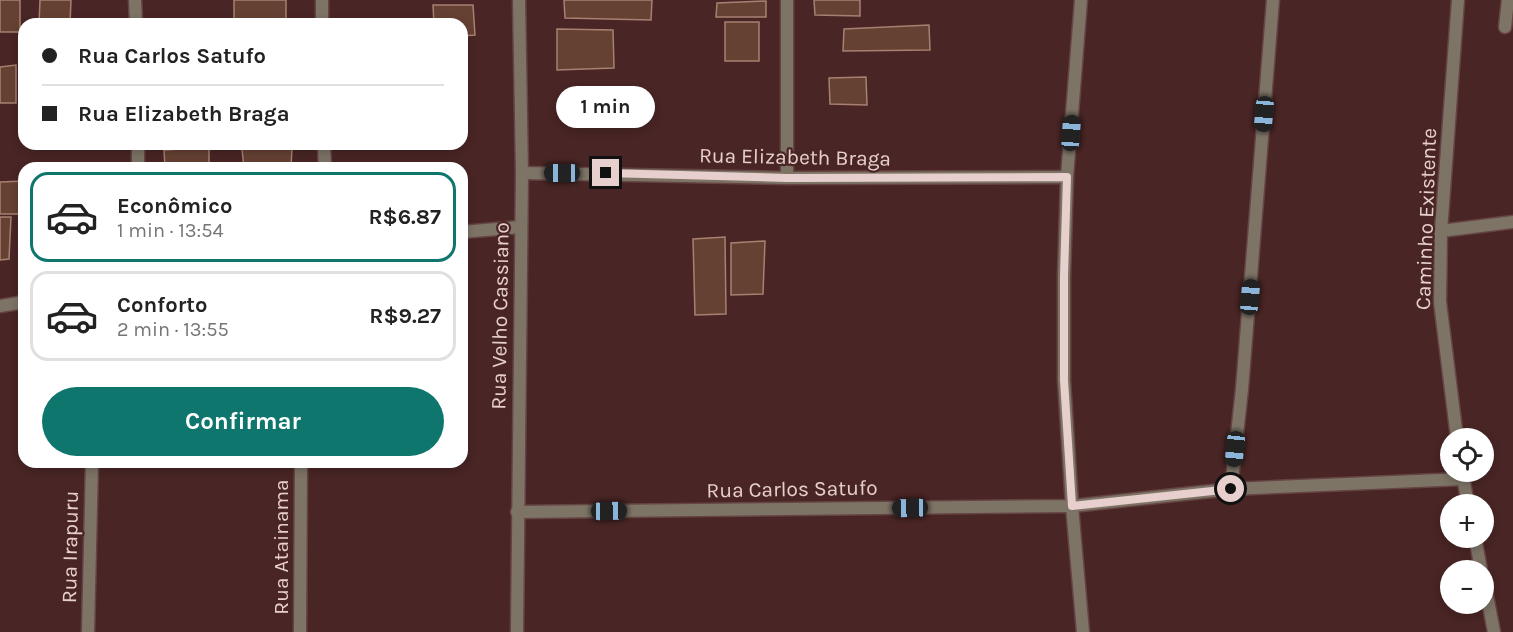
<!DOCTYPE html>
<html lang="pt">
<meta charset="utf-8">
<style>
body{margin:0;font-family:Karla,sans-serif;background:#f2f2f2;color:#222;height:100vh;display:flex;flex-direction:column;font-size:22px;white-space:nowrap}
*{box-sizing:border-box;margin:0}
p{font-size:20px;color:#767676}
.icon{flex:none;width:33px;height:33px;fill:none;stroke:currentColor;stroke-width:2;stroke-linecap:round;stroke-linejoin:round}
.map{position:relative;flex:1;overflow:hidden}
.sheet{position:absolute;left:18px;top:162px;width:450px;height:306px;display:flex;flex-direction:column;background:#fff;border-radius:18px;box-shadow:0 3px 9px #0003}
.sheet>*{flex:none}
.top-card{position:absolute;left:18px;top:18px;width:450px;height:132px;border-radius:18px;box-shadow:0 3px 9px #0003;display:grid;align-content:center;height:132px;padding:0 24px;background:#fff}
.tools{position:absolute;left:1440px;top:428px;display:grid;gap:12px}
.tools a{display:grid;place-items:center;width:54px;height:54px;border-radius:50%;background:#fff;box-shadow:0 3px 9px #0003;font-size:30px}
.end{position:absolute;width:27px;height:27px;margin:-14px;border:8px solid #e7cfce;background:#111;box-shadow:0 0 0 3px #111}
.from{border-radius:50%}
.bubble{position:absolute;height:42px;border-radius:21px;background:#fff;box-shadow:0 3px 9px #0003;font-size:20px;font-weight:700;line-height:42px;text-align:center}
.car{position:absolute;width:18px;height:36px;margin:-18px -9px;border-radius:8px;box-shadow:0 0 4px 2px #0007;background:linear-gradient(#222 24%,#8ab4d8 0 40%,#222 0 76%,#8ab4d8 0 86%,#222 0)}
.top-card b{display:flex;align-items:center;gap:21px;height:57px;font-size:22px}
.top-card b+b{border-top:2px solid #e0e0e0}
.top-card i{width:15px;height:15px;background:#222}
ul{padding:10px 0 0;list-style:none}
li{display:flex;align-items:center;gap:18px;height:90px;margin:0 12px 9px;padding:0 12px;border:3px solid #e0e0e0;border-radius:18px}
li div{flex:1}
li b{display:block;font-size:22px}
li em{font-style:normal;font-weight:700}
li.selected{border-color:#0f766e}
li>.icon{width:54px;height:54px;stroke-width:1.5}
.primary-button{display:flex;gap:12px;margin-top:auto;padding:12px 24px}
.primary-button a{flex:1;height:69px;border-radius:36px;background:#0f766e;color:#fff;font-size:24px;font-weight:700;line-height:69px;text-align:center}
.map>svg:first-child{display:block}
.building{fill:#654133;stroke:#a88071;stroke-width:1.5}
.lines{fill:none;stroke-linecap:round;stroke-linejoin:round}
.street-casing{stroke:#654443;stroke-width:15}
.street{stroke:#7d7466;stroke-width:12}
.route{stroke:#e7cfce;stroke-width:8}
.labels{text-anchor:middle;stroke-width:4.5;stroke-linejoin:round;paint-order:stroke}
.street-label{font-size:21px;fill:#e7cfce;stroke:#492525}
</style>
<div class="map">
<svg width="1513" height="632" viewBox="0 0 1513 632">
<rect width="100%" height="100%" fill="#492525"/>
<g class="building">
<rect x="0" y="0" width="20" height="32"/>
<polygon points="40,0 71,0 70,24 39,24"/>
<rect x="234" y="0" width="52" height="24"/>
<polygon points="564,0 652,0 651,20 565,18"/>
<polygon points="814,0 860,0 860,16 815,15"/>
<polygon points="766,1 766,17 716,17 717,3"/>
<polygon points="433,5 473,5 475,35 462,36 462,24 434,24"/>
<rect x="725" y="22" width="34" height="39"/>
<polygon points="929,25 930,50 843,51 844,29"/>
<polygon points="557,29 613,30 614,68 557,70"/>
<polygon points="16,65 16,103 0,103 0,67"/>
<polygon points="866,77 867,105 830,104 829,78"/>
<polygon points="209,147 209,168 165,168 164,150"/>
<polygon points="292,148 291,168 244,168 242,149"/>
<polygon points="24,181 24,214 0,214 0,182"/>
<polygon points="0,217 11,217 9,259 0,260"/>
<polygon points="725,237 726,314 695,315 693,239"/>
<polygon points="765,241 763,294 731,295 731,243"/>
</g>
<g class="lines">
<defs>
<g id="street">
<polyline points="135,0 136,24"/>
<polyline points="322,0 322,24"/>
<polyline points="787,0 787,178"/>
<polyline points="1081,0 1067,177 1064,276 1064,380 1072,506 1083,632"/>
<polyline points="1505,27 1508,0"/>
<polyline points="138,144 138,168"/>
<polyline points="324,144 325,168"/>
<polyline points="522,173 787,178 1067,177"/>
<polyline points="1441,231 1513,222"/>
<polyline points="462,232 520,227"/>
<polyline points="0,306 24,302"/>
<polyline points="1457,438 1440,302 1441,231 1458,0"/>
<polyline points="1462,472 1468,504"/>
<polyline points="1231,489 1242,389 1273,0"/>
<polyline points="517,512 1072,506 1231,489 1463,479"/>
<polyline points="1475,537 1481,570"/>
<polyline points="1484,580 1494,632"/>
<polyline points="88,632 92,462"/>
<polyline points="300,632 301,462"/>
<polyline points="517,632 522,173 519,0"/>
</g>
</defs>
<use href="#street" class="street-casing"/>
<use href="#street" class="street"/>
</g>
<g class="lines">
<polyline class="route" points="606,173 787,178 1067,177 1064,276 1064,380 1072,506 1231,489"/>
</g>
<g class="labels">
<g class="street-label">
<text transform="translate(795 157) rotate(1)" y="7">Rua Elizabeth Braga</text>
<text transform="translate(1426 219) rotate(-88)" y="7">Caminho Existente</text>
<text transform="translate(500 316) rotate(-89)" y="7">Rua Velho Cassiano</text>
<text transform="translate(792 489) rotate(-1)" y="7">Rua Carlos Satufo</text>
<text transform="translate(70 547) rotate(-89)" y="7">Rua Irapuru</text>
<text transform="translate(281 547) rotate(-90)" y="7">Rua Atainama</text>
</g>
</g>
</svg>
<div class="tools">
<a><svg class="icon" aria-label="locate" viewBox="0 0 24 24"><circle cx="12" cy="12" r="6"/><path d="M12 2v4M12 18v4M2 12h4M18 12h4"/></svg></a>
<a>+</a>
<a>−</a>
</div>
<i class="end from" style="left:1231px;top:489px"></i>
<i class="end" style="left:606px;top:173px"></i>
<div class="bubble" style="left:556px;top:86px;width:99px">1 min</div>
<i class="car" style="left:1264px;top:114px;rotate:185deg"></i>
<i class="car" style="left:1071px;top:133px;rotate:4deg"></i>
<i class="car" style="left:562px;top:173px;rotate:270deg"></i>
<i class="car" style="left:1250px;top:297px;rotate:5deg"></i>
<i class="car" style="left:1235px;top:449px;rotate:186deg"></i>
<i class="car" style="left:910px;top:508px;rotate:269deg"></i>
<i class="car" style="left:609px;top:511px;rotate:89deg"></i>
<div class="top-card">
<b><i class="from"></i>Rua Carlos Satufo</b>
<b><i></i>Rua Elizabeth Braga</b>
</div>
<section class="sheet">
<ul>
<li class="selected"><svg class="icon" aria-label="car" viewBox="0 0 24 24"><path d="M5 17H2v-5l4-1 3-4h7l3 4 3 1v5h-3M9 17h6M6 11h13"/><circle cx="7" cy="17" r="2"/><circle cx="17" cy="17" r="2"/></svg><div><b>Econômico</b><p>1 min · 13:54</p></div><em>R$6.87</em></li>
<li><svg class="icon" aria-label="car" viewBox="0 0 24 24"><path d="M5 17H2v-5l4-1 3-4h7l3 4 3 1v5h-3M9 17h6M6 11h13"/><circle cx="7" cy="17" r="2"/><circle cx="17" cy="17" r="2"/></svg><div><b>Conforto</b><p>2 min · 13:55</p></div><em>R$9.27</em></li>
</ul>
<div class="primary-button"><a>Confirmar</a></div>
</section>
</div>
